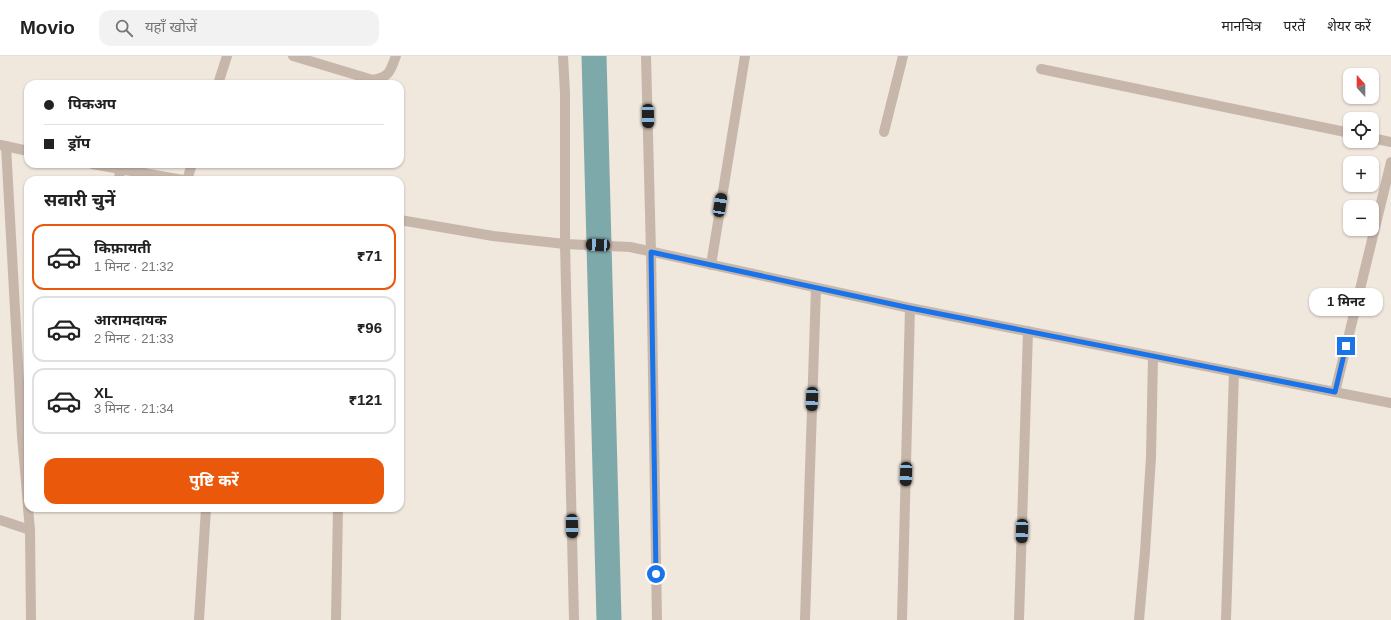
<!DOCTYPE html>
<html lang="hi">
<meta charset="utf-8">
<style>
body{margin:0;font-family:Arial,"Noto Sans Devanagari",sans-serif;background:#f2f2f2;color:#222;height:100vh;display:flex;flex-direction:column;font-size:15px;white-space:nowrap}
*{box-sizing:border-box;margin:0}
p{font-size:13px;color:#767676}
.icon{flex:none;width:22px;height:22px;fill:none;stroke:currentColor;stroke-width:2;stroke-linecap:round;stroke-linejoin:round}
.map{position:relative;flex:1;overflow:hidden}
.side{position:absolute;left:24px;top:120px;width:380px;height:336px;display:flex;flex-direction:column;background:#fff;border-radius:12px;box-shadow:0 1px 3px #0004}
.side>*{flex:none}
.banner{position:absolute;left:24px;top:24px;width:380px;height:88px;border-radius:12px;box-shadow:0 1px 3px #0004;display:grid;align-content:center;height:88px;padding:0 20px;background:#fff}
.needle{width:26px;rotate:339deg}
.controls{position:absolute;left:1343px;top:12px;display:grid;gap:8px}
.controls a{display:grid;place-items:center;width:36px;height:36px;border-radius:8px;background:#fff;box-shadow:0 1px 3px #0004;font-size:20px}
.end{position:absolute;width:18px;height:18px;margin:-9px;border:5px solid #1a73e8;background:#fff;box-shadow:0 0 0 2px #fff}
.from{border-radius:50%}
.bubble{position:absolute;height:28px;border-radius:12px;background:#fff;box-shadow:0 1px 3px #0004;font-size:13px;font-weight:700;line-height:28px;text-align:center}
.car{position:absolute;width:12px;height:24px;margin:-12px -6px;border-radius:5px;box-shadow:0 0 3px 1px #0007;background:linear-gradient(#222 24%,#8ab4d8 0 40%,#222 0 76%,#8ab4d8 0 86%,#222 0)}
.banner b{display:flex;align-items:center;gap:14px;height:38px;font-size:15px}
.banner b+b{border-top:1px solid #e0e0e0}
.banner i{width:10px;height:10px;background:#222}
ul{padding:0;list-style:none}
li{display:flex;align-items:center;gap:12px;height:66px;margin:0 8px 6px;padding:0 12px;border:2px solid #e0e0e0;border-radius:12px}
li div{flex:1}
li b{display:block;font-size:15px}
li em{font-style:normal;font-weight:700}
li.active{border-color:#ea580c}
li>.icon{width:36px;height:36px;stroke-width:1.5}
h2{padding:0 20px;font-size:18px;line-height:48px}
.action{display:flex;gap:8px;margin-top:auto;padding:8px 20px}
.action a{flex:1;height:46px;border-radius:12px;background:#ea580c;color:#fff;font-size:16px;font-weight:700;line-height:46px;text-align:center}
header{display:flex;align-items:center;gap:24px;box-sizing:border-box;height:56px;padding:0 20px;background:#fff;border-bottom:1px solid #e0e0e0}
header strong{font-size:19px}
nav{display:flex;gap:22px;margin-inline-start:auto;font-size:14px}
.search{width:280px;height:36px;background:#f2f2f2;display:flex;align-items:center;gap:10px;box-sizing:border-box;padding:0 14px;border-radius:12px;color:#767676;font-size:15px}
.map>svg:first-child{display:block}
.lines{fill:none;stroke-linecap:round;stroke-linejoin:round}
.canal{stroke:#7ea9ab;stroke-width:25}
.minor{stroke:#c7b7aa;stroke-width:10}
.route{stroke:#1a73e8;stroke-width:5}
</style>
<header>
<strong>Movio</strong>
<div class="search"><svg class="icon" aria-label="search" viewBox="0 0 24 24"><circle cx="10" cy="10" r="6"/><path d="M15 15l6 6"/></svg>यहाँ खोजें</div>
<nav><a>मानचित्र</a><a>परतें</a><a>शेयर करें</a></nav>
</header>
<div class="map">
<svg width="1391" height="564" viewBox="0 0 1391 564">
<rect width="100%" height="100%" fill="#f0e7dd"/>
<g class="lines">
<polyline class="canal" points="594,0 609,564"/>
<g class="minor">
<path d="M293 0 373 24C390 21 390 15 396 0"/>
<polyline points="563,0 565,37 565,188 574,564"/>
<polyline points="646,0 651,196 657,564"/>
<polyline points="1041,13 1350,77"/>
<polyline points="218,28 227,0"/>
<polyline points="884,76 903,0"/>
<polyline points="1372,82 1391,86"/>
<polyline points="1,89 28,95"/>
<polyline points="6,90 22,380 28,450"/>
<polyline points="92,108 183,124"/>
<polyline points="119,124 120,113"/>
<polyline points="187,124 192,108"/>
<polyline points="400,164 493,180 565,188 630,191 910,252 1391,347"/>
<polyline points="711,209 745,0"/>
<polyline points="1335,336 1391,106"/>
<polyline points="28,452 30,474 31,564"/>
<polyline points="0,464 30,474"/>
<polyline points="199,564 206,452"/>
<polyline points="336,564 338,452"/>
<polyline points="805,564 816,232"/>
<polyline points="902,564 910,252"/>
<polyline points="1019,564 1028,275"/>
<polyline points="1139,564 1145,496 1151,401 1153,300"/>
<polyline points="1226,564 1234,316"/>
</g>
</g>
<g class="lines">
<polyline class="route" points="656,518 651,196 910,252 1335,336 1346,290"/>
</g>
</svg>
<div class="controls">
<a><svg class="needle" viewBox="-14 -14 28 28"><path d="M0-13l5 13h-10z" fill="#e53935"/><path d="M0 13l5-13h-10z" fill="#767676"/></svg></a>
<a><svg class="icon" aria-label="locate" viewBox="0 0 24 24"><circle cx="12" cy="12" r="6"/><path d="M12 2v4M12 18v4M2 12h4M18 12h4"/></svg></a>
<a>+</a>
<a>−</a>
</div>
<i class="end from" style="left:656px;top:518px"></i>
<i class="end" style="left:1346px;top:290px"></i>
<div class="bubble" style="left:1309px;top:232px;width:74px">1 मिनट</div>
<i class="car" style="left:648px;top:60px;rotate:179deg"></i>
<i class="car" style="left:720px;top:149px;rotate:9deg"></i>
<i class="car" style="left:598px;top:189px;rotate:273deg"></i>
<i class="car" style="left:812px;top:343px;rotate:182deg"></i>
<i class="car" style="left:906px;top:418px;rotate:182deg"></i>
<i class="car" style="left:572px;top:470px;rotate:179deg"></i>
<i class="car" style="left:1022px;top:475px;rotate:182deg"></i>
<div class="banner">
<b><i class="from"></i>पिकअप</b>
<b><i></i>ड्रॉप</b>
</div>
<section class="side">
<h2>सवारी चुनें</h2>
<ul>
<li class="active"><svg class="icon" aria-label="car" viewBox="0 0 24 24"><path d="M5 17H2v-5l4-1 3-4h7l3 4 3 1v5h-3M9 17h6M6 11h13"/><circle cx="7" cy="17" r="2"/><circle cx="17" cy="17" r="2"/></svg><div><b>किफ़ायती</b><p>1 मिनट · 21:32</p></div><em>₹71</em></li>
<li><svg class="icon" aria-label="car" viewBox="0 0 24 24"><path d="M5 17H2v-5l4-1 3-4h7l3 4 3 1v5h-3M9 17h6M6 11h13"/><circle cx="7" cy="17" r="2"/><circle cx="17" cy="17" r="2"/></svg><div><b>आरामदायक</b><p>2 मिनट · 21:33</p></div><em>₹96</em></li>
<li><svg class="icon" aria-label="car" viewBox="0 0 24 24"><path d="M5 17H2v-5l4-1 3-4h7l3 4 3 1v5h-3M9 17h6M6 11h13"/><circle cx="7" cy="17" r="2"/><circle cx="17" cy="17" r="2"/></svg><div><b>XL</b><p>3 मिनट · 21:34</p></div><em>₹121</em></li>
</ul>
<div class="action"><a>पुष्टि करें</a></div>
</section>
</div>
